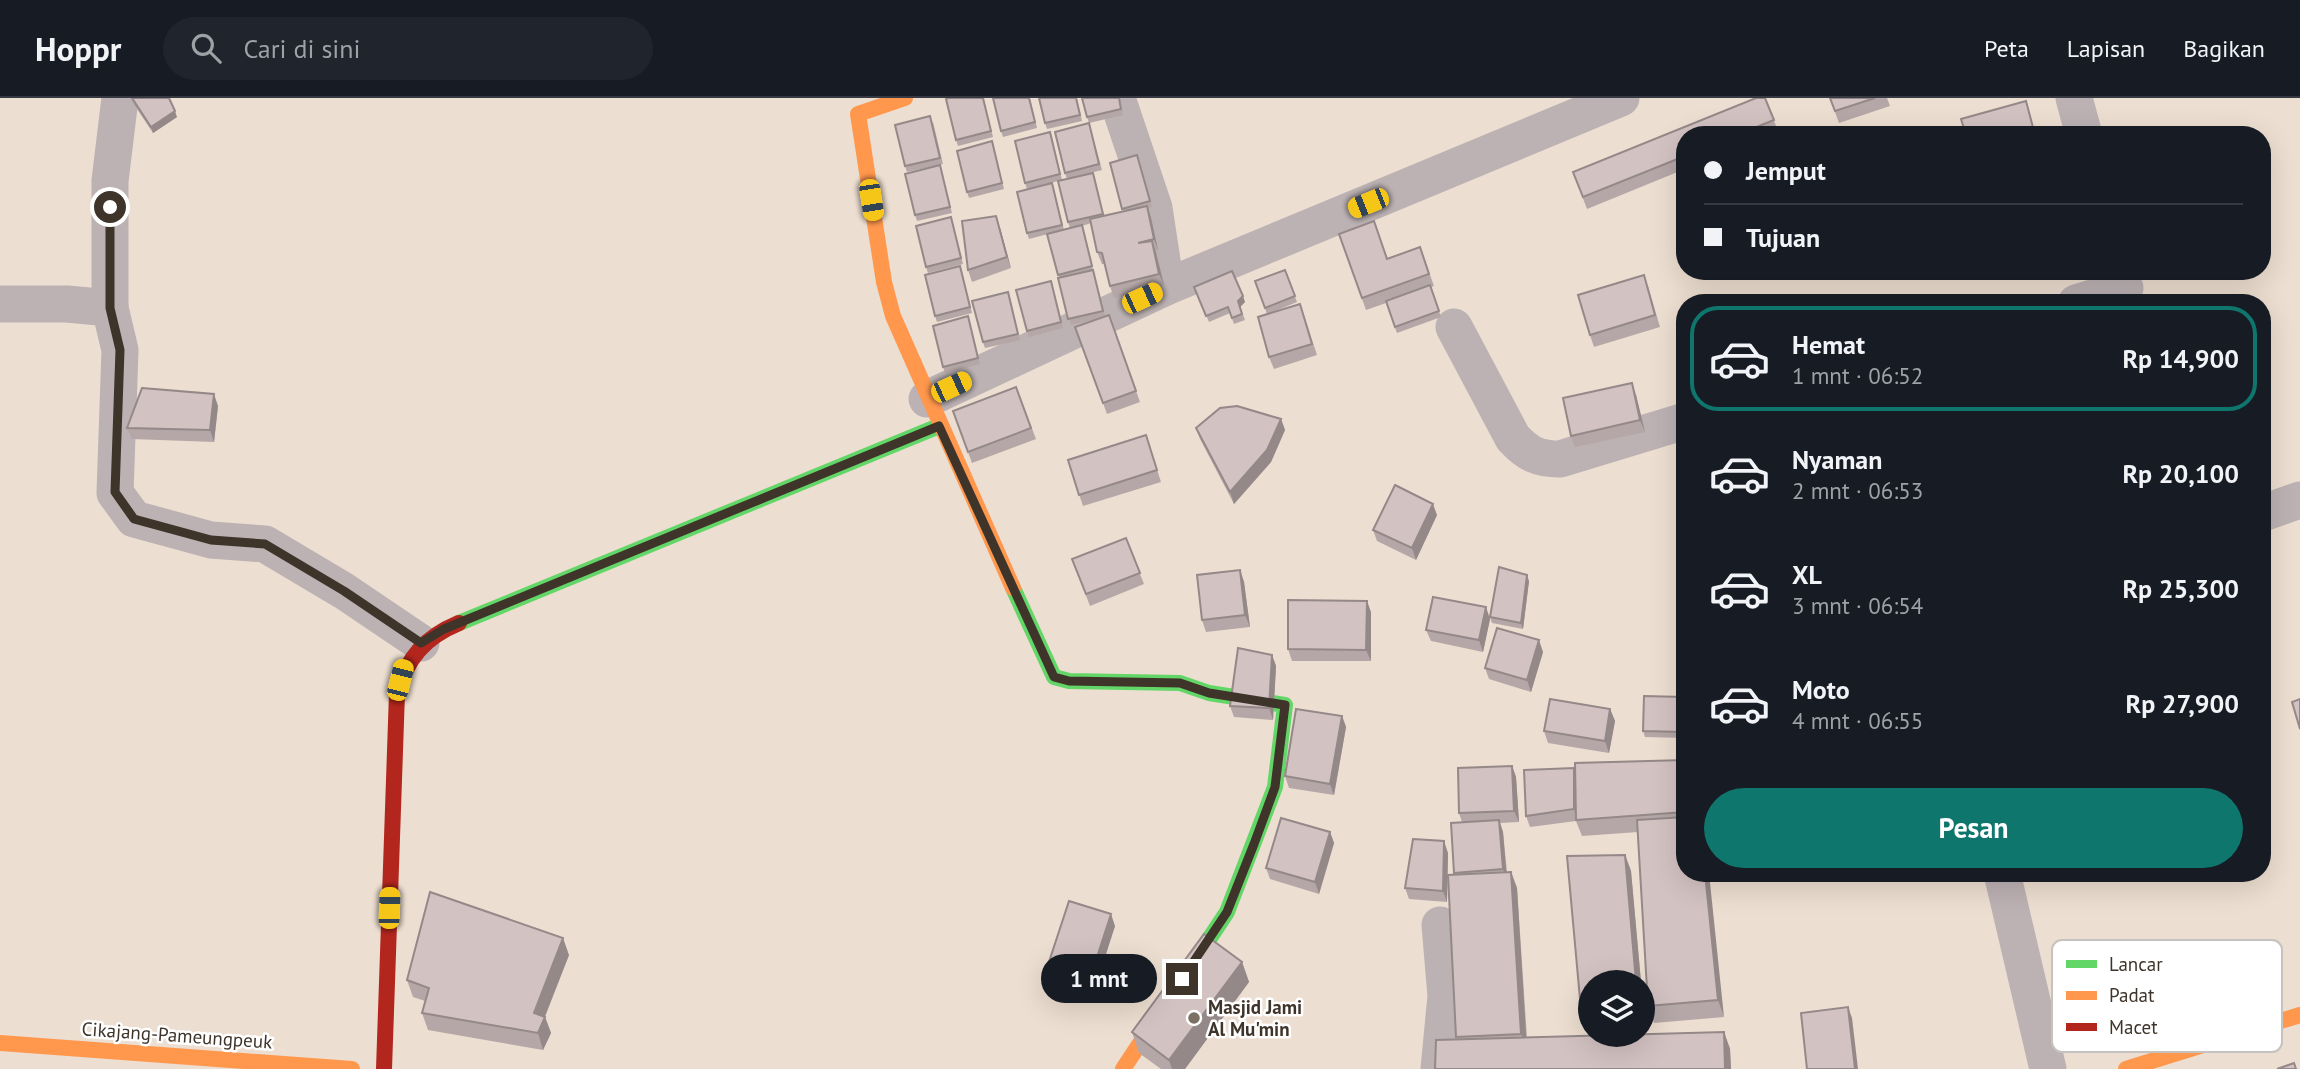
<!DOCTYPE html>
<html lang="id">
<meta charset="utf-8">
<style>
body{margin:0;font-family:"PT Sans",sans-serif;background:#20242c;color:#f1f3f6;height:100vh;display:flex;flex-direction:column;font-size:26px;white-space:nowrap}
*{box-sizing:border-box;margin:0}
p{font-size:23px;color:#9ea1a6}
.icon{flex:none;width:38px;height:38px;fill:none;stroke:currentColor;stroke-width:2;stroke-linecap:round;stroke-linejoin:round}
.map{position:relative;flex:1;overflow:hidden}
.side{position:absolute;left:1676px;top:196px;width:595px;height:588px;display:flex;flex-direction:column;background:#171b24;border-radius:28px;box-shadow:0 7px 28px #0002}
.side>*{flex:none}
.hud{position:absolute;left:1676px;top:28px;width:595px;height:154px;border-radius:28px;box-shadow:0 7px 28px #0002;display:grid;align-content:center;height:154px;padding:0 28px;background:#171b24}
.fabs{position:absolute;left:1578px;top:872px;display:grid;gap:14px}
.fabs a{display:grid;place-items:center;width:77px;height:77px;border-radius:50%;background:#171b24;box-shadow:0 7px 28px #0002;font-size:35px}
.end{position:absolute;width:32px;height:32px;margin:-16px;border:9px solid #3e342a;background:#fff;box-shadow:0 0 0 4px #fff}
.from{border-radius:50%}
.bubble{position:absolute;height:49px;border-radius:24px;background:#171b24;box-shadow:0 7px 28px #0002;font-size:23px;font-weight:700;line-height:49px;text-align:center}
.car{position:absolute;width:21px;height:42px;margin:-21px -10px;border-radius:9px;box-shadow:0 0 5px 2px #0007;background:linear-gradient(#f5c518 24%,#345 0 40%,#f5c518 0 76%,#345 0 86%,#f5c518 0)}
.hud b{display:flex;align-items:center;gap:24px;height:66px;font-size:26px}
.hud b+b{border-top:2px solid #363941}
.hud i{width:18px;height:18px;background:#f1f3f6}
ul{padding:12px 0 0;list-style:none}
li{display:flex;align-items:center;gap:21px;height:105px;margin:0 14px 10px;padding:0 14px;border:4px solid transparent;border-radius:28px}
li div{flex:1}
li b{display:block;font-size:26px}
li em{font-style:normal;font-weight:700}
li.selected{border-color:#0f766e}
li>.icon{width:63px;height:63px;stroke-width:1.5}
.button{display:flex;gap:14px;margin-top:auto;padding:14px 28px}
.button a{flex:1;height:80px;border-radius:42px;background:#0f766e;color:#fff;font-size:28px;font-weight:700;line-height:80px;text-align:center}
header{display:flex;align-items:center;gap:42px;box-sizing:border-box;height:98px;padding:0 35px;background:#171b24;border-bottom:2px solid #363941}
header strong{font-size:33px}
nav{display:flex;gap:38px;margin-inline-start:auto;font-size:24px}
.search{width:490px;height:63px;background:#20242c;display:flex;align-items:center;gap:18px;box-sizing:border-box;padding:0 24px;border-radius:38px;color:#9ea1a6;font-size:26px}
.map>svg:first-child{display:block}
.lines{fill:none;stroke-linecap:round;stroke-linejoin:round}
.street{stroke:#bcb1b3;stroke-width:37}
.fast{stroke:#63d668;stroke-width:16}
.slow{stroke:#ff974d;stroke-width:16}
.jam{stroke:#b3261e;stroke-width:16}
.wall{fill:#b5a7a7}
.shaded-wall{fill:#948888}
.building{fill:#d3c2c2;stroke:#948888;stroke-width:2}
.route{stroke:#3e342a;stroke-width:9}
.poi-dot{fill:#7b7064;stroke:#fff;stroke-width:2.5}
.labels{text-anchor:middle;stroke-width:5;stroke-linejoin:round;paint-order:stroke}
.poi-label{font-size:19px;font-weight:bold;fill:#3e342a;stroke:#fff;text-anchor:start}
.street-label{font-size:19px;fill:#3e342a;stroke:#fff}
.key{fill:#fff;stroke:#c5c2bf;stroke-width:2}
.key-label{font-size:19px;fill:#3e342a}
</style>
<header>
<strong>Hoppr</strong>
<div class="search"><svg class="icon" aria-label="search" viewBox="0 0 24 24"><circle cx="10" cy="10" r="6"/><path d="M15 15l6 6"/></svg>Cari di sini</div>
<nav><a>Peta</a><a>Lapisan</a><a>Bagikan</a></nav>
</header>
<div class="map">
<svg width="2300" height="971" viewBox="0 0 2300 971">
<rect width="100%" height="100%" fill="#ecded0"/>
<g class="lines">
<g class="street">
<polyline points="1117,0 1154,110 1166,189"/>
<polyline points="2074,0 2084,37"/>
<polyline points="2076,205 2125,190"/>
<polyline points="0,206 67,206 110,210 120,252 115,395 134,421 211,442 265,446 344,493 421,545"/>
<polyline points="110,210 110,83 120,0"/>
<path d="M1454 229 1513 340C1528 356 1538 361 1560 361L1685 323"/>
<polyline points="927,301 1166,189 1621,0"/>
<polyline points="2263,415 2300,402"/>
<polyline points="2002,775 2048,971"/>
<polyline points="1439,971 1446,898 1440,827"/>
</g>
<g class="fast">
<polyline points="1013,490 1054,579 1069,583 1180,585 1209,595 1285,607 1275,689 1227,814 1182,882"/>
<polyline points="459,525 939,328"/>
</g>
<g class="slow">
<polyline points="905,0 858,16 884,184 893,218 1013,490"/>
<polyline points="0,945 352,971"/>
<polyline points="1123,971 1182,882"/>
<polyline points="2126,971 2300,917"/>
</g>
<path class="jam" d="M384 971 397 595C407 560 425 539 459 525"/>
</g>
<g class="wall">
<polygon points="132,0 177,19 153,35 133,5"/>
<polygon points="983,0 993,39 958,48 956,42"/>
<polygon points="1030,0 1037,30 1003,39 1001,33"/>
<polygon points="1077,0 1082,23 1047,31 1045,25"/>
<polygon points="1119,0 1123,17 1089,25 1102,72 1067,81 1065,75 1089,25 1087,19"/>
<polygon points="1765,0 1778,33 1769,37 1685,37 1685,71 1587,111 1573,74"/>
<polygon points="1830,0 1887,0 1890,8 1839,25"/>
<polygon points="933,24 943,66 907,74 905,68"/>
<polygon points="1052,40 1062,82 1027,91 1025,85"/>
<polygon points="992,43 1004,91 969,100 967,94"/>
<polygon points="1137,57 1152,109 1148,110 1151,120 1158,152 1156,153 1164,187 1114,200 1110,188 1105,166 1102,166 1097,154 1091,125 1082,128 1105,218 1109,217 1140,304 1107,316 1075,229 1097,221 1071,227 1048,136 1029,141 1027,135 1052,85 1064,132 1070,130 1068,124 1093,75 1104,118 1123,113 1110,65"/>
<polygon points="940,67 952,115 917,123 915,117"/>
<polygon points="951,119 963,166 928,175 926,169"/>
<polygon points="1000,130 1011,170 972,184 968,172"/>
<polygon points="1339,136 1387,161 1420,149 1434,188 1431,189 1441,219 1397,235 1386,205 1366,212"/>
<polygon points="1285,172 1297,204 1268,216 1304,217 1317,257 1274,271 1269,259 1267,216 1255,183"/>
<polygon points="962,174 972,215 937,224 935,218"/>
<polygon points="1051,183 1063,230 1029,239 1027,233"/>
<polygon points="1648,188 1660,229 1594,249 1590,237"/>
<polygon points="1194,189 1245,204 1240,209 1245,222 1234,226 1230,215 1209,224"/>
<polygon points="1010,200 1020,242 985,250 983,244"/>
<polygon points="968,218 980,266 945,275 943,269"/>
<polygon points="1016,289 1036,341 972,365 953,313"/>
<polygon points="1636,297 1645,334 1575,349 1571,338"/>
<polygon points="218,308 214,344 132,341 127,330"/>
<polygon points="1281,321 1285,332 1271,364 1234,406 1200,341 1196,330"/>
<polygon points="1146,337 1161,384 1083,408 1068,362"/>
<polygon points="1437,417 1416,462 1377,443 1373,432"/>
<polygon points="1126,440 1144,486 1090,508 1072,461"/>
<polygon points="1240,472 1244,484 1250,529 1206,534 1202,522"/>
<polygon points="1529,483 1523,531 1492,525 1490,519"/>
<polygon points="1371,514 1371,563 1292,563 1288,551"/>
<polygon points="1490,521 1483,554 1431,543 1426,532"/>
<polygon points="1543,554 1531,594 1489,581 1485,570"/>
<polygon points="1272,557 1276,568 1273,622 1234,619 1230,608"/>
<polygon points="1685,601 1685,640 1645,639 1643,633"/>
<polygon points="1610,611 1615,623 1609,655 1548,645 1544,633"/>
<polygon points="1342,618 1346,629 1334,697 1289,690 1285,678"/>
<polygon points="1685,662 1685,775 1724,919 1654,925 1648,908 1638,734 1582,738 1576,723 1530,729 1526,718 1574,670 1575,674"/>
<polygon points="1512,668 1516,679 1519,724 1500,725 1503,734 1507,774 1511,774 1517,790 1527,940 1724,934 1730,951 1731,971 1435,971 1458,941 1456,939 1454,775 1462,724 1459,715"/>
<polygon points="1330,734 1334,745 1319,796 1270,781 1266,770"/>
<polygon points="1448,755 1447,804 1409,801 1405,790"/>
<polygon points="1625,757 1631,773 1641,884 1591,884 1591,927 1587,928 1581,912 1567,758"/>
<polygon points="1115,828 1090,905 1048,891 1044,879"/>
<polygon points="569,857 545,919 551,935 543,952 428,932 422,915 425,903 413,899 407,882"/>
<polygon points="1242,864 1249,884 1185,971 1161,971 1139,955 1132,934"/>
</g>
<g class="shaded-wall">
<polygon points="175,13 177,19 153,35 151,29"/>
<polygon points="1147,108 1151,120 1158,152 1154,141"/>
<polygon points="996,118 1000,130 1011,170 1007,159"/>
<polygon points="1152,143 1156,155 1164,187 1159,176"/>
<polygon points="1243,198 1245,204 1240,209 1238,203"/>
<polygon points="1632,285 1636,297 1645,334 1640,322"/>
<polygon points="214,296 218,308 214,344 210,332"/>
<polygon points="1281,321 1285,332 1271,364 1234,406 1230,394"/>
<polygon points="1433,406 1437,417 1416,462 1412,450"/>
<polygon points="1240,472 1244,484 1250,529 1245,517"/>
<polygon points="1527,477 1529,483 1523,531 1521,525"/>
<polygon points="1367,503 1371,514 1371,563 1366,552"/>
<polygon points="1486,509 1490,521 1483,554 1479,542"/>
<polygon points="1539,542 1543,554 1531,594 1527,582"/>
<polygon points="1272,557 1276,568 1273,622 1269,610"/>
<polygon points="1684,599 1685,601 1685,638 1684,634"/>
<polygon points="1610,611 1615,623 1609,655 1605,643"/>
<polygon points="1342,618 1346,629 1334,697 1330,686"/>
<polygon points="1512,668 1516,679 1519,724 1514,713"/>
<polygon points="1574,670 1578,682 1578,723 1574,711"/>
<polygon points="1499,722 1503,734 1507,783 1503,771"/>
<polygon points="1330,734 1334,745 1319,796 1315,784"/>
<polygon points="1444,743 1448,755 1447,804 1443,793"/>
<polygon points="1625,757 1631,773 1641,884 1636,884"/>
<polygon points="1511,774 1517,790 1527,952 1521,936"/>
<polygon points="1705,775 1709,775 1724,919 1718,902"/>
<polygon points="1111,816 1115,828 1090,905 1086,893"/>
<polygon points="563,840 569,857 543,923 545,919 551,935 543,952 538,935 534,915"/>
<polygon points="1242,864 1249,884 1185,971 1172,971 1169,962"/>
<polygon points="1848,909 1852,920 1858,971 1855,971"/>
<polygon points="1724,934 1730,951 1731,971 1725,971"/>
</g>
<g class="building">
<polygon points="132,0 169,0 175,13 151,29"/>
<polygon points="948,0 983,0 991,33 956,42 946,1"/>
<polygon points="993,0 1029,0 1035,24 1001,33"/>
<polygon points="1039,0 1076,0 1080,17 1045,25"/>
<polygon points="1082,0 1119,0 1121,11 1087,19"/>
<polygon points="1756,0 1765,0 1774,22 1737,37 1685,37 1685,58 1583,99 1573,74"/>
<polygon points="1830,0 1875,0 1835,13"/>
<polygon points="2026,3 2035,37 1966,37 1961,21"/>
<polygon points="930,18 940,60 905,68 895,27"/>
<polygon points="1089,25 1099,66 1065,75 1055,34"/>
<polygon points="1050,34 1060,76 1025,85 1015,43"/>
<polygon points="992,43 1002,85 967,94 957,53"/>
<polygon points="1137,57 1150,103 1122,111 1110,65"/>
<polygon points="940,67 950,109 915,117 905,76"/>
<polygon points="1093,75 1103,116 1068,124 1058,83"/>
<polygon points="1052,85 1062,127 1027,135 1017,94"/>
<polygon points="1147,108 1154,141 1138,145 1152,143 1159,176 1110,188 1102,155 1097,154 1090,121"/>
<polygon points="996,118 1007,159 968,172 962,123"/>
<polygon points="951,119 961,160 926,169 916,128"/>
<polygon points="1374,123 1387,161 1420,149 1429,176 1362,200 1339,136"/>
<polygon points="1082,127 1092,168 1058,177 1047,136"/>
<polygon points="960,168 970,209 935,218 925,177"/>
<polygon points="1093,172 1103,213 1068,221 1058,180"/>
<polygon points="1285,172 1295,198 1265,210 1255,183"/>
<polygon points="1232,173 1243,198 1238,203 1242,216 1232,220 1228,209 1206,218 1194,189"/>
<polygon points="1644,177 1655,217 1590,237 1578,197"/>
<polygon points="1051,183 1061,224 1027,233 1016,192"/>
<polygon points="1430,187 1439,213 1395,229 1386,203"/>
<polygon points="1008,194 1018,236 983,244 972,203"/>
<polygon points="1300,206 1312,246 1269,259 1258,219"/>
<polygon points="1109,217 1136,293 1103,305 1075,229"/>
<polygon points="968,218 978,260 943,269 933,228"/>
<polygon points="1632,285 1640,322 1571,338 1563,300"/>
<polygon points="1016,289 1031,330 968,354 953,313"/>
<polygon points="142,290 214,296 210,332 127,330"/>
<polygon points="1237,308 1281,321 1267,352 1230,394 1196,330 1220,310"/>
<polygon points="1146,337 1157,372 1079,397 1068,362"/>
<polygon points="1395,387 1433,406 1412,450 1373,432"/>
<polygon points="1126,440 1140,475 1086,496 1072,461"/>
<polygon points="1499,469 1527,477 1521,525 1490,519"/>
<polygon points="1240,472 1245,517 1202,522 1197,477"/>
<polygon points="1433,499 1486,509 1479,542 1426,532"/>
<polygon points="1288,502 1367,503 1366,552 1288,551"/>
<polygon points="1497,530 1539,542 1527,582 1485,570"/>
<polygon points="1238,550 1272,557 1269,610 1230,608"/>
<polygon points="1644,598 1684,599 1684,634 1643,633"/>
<polygon points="1550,601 1610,611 1605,643 1544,633"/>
<polygon points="2300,601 2300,631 2292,604"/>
<polygon points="1296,611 1342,618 1330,686 1285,678"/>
<polygon points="1685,662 1685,714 1576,722 1575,665"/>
<polygon points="1512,668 1514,713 1459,715 1458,670"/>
<polygon points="1574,670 1574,711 1526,718 1524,672"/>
<polygon points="1685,719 1685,775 1705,775 1718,902 1648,908 1637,722"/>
<polygon points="1281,720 1330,734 1315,784 1266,770"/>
<polygon points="1499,722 1503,771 1454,775 1451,725"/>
<polygon points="1413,741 1444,743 1443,793 1405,790"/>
<polygon points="1625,757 1636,884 1591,884 1591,910 1581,912 1567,758"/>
<polygon points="1511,774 1521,936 1456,939 1448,777"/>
<polygon points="430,794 563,840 534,915 545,919 538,935 422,915 429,890 407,882"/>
<polygon points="1069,803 1111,816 1086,893 1044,879"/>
<polygon points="1204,836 1242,864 1169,962 1132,934"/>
<polygon points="1848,909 1855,971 1807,971 1801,915"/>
<polygon points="1724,934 1725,971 1435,971 1436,942"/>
<polygon points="2294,965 2296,971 2277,971"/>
</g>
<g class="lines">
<polyline class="route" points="110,109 110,210 120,252 115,394 134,421 211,442 265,446 344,493 421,545 444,531 939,328 1054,579 1069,583 1180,585 1209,595 1285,607 1275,689 1254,746 1227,814 1182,881"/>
</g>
<circle class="poi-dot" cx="1194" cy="920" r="7"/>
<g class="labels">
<g class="poi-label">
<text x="1208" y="916">Masjid Jami<tspan x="1208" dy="22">Al Mu'min</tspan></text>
</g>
<g class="street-label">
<text transform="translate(177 937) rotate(4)" y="7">Cikajang-Pameungpeuk</text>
</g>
</g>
<rect x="2052" y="842" width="230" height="112" rx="10" class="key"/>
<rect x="2066" y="862" width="31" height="8" fill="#63d668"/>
<rect x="2066" y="893" width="31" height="9" fill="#ff974d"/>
<rect x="2066" y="925" width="31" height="8" fill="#b3261e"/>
<g class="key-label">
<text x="2109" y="873">Lancar</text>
<text x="2109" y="904">Padat</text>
<text x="2109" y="936">Macet</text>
</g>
</svg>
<div class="fabs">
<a><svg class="icon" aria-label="layers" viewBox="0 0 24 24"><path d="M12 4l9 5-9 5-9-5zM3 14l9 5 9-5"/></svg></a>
</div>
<i class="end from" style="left:110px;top:109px"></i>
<i class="end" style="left:1182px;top:881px"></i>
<div class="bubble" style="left:1041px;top:856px;width:116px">1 mnt</div>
<i class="car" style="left:871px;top:102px;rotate:171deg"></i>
<i class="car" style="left:1368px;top:105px;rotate:248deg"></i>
<i class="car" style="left:1142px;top:200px;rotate:65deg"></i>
<i class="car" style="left:951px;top:289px;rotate:65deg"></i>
<i class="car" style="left:400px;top:582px;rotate:14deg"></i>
<i class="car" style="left:389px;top:810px;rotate:2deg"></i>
<div class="hud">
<b><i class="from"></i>Jemput</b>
<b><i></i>Tujuan</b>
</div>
<section class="side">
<ul>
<li class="selected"><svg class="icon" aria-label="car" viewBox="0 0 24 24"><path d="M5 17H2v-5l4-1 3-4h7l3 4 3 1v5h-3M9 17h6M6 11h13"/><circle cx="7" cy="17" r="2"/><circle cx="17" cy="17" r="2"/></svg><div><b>Hemat</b><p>1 mnt · 06:52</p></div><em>Rp 14,900</em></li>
<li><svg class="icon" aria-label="car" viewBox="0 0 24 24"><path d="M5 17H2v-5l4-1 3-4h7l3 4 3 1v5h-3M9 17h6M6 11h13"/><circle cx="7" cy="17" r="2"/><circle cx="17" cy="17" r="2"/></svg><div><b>Nyaman</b><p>2 mnt · 06:53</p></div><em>Rp 20,100</em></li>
<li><svg class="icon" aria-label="car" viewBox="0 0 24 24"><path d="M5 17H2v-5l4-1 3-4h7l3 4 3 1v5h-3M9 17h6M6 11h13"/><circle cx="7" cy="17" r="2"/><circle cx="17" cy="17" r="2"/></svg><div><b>XL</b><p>3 mnt · 06:54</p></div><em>Rp 25,300</em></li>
<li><svg class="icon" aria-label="car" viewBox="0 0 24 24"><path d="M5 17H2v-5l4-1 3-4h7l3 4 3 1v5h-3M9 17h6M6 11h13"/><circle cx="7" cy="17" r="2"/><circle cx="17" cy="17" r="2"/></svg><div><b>Moto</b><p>4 mnt · 06:55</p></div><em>Rp 27,900</em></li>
</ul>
<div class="button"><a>Pesan</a></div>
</section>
</div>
